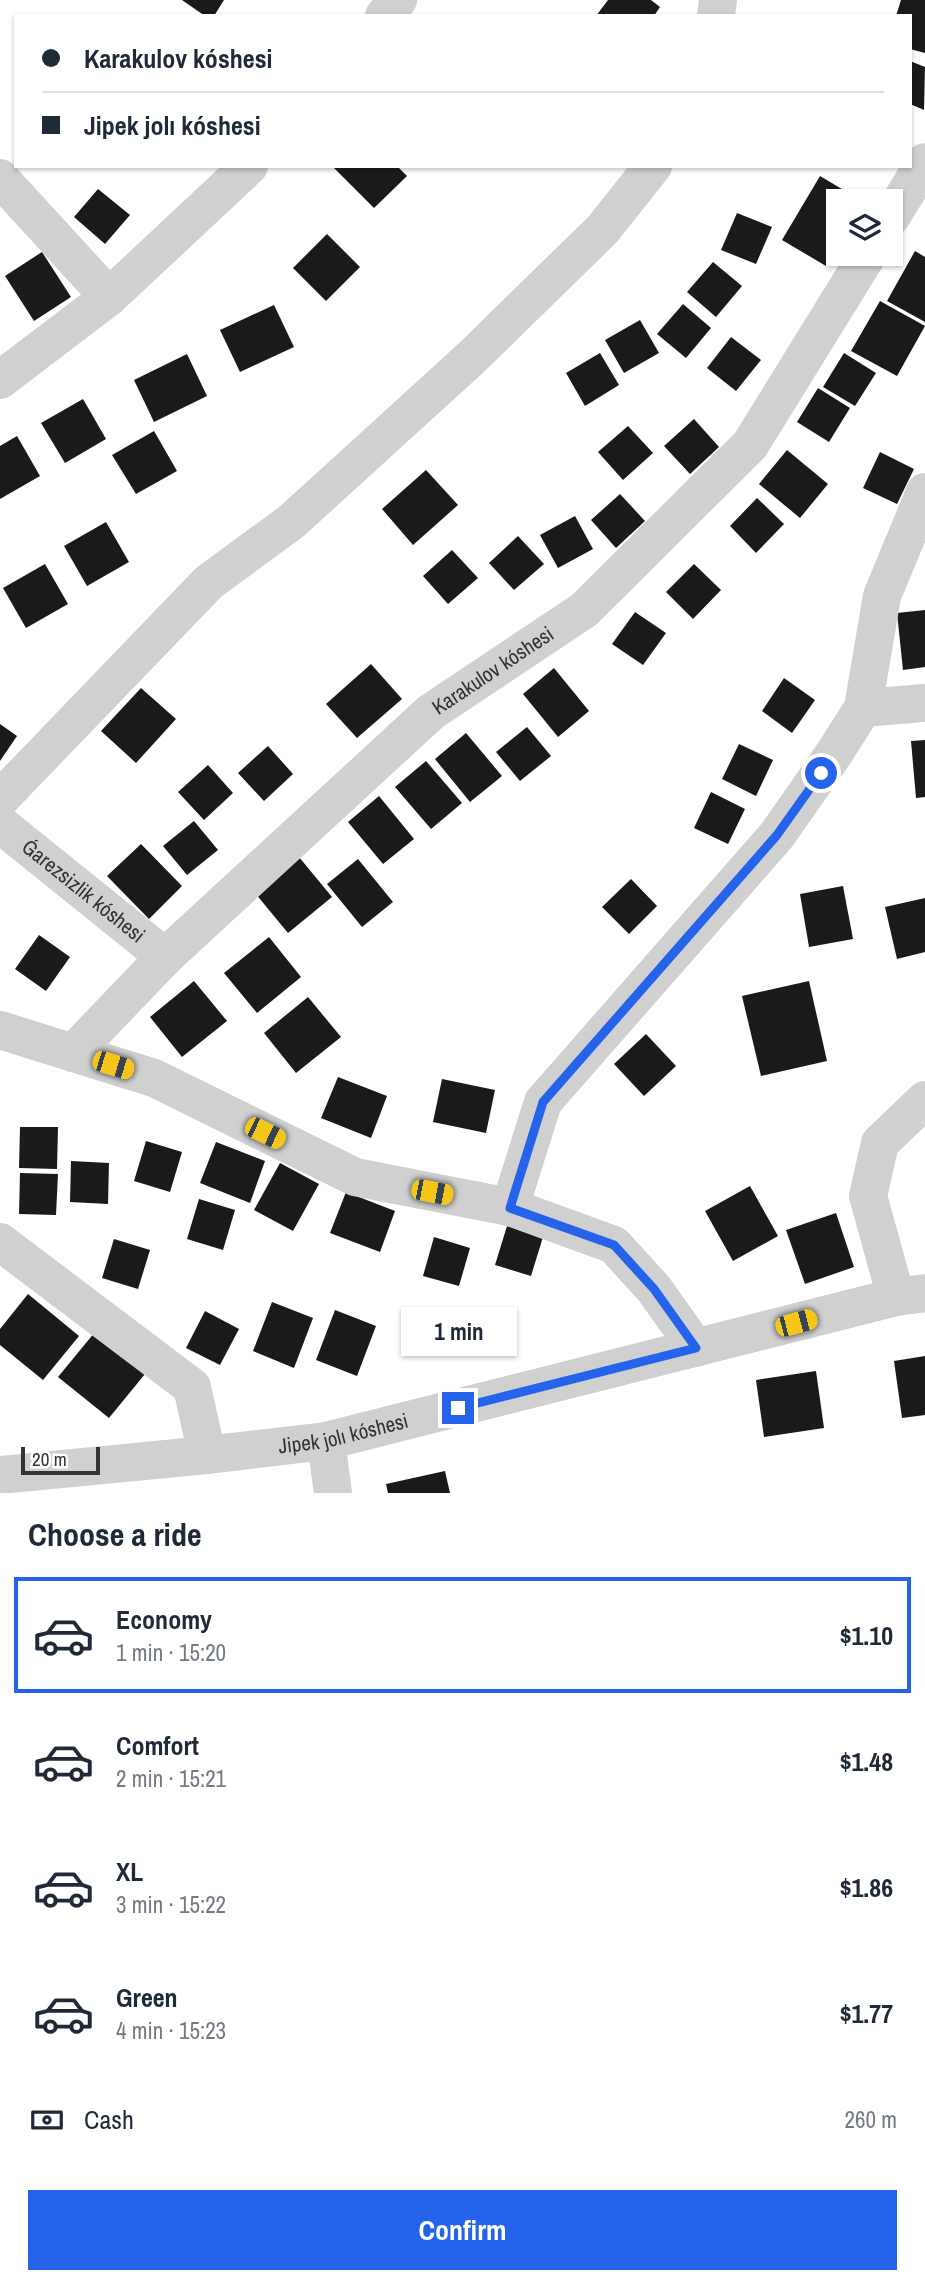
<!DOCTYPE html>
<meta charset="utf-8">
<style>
body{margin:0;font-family:"Archivo Narrow",sans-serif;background:#f2f2f3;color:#1f2937;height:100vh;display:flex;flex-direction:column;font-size:26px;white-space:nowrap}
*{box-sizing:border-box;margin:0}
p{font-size:23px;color:#747a83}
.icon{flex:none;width:38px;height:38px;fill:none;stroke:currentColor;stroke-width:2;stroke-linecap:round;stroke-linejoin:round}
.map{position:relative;height:1493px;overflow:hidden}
.side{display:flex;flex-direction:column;background:#fff;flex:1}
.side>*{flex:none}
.guide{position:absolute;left:14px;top:14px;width:898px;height:154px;border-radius:0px;box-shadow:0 2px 5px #0004;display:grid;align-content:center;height:154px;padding:0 28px;background:#fff}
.controls{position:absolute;left:826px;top:189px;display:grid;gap:14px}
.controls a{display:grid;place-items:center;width:77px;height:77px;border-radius:0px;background:#fff;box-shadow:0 2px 5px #0004;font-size:35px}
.scale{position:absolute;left:21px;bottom:18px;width:79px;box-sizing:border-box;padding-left:7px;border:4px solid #333;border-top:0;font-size:19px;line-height:24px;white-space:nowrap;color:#333;-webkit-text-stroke:5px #fff;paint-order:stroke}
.end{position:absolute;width:32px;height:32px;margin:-16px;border:9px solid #2563eb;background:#fff;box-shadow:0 0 0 4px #fff}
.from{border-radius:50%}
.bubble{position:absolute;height:49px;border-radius:0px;background:#fff;box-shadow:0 2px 5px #0004;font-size:23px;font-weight:700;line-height:49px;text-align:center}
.car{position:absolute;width:21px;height:42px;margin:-21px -10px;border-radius:9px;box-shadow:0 0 5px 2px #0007;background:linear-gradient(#f5c518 24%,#345 0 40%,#f5c518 0 76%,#345 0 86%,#f5c518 0)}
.guide b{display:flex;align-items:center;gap:24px;height:66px;font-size:26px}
.guide b+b{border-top:2px solid #e0e1e3}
.guide i{width:18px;height:18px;background:#1f2937}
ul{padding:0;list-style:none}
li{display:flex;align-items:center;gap:21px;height:116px;margin:0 14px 10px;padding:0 14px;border:4px solid transparent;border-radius:0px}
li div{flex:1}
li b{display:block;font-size:26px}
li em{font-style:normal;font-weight:700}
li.current{border-color:#2563eb}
li>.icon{width:63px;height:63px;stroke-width:1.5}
h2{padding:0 28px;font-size:32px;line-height:84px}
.pay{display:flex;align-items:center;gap:18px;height:77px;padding:0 28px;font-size:26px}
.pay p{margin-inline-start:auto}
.button{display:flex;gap:14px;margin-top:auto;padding:14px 28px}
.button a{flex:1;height:80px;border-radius:0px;background:#2563eb;color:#fff;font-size:28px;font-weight:700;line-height:80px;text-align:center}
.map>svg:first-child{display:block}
.building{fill:#1a1a1a}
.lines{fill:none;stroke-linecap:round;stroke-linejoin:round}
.minor{stroke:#d0d0d0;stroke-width:38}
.route{stroke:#2563eb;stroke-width:9}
.labels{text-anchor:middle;stroke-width:7;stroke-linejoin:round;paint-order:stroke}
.street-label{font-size:21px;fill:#333;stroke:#fff}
</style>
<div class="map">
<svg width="925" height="1493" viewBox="0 0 925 1493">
<rect width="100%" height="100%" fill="#fff"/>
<g class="building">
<polygon points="182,0 224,0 214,16 205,16"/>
<polygon points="608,0 651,0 660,7 654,16 596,16"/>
<polygon points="901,0 925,0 925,53 910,49 910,16 896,16"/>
<polygon points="910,61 925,67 924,110 910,104"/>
<polygon points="332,166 397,166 407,176 374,208"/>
<polygon points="820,176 862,201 838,201 838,246 826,266 782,240"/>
<polygon points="98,189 130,215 105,244 74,217"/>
<polygon points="737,213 772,227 756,264 721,250"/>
<polygon points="327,234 360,267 326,301 293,268"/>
<polygon points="915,251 925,257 925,322 887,301"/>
<polygon points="42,252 71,297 34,321 5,276"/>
<polygon points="713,262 742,286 716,317 687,292"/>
<polygon points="880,301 925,326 897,376 851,351"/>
<polygon points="683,304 711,328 686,358 657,334"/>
<polygon points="274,305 294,347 240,372 220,330"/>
<polygon points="640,320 659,353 624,373 605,340"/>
<polygon points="731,337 761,360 736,391 707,368"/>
<polygon points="600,353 619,385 585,406 566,373"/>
<polygon points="844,353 876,373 855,406 823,387"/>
<polygon points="187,354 207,396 154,422 134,380"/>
<polygon points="818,388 850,408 829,442 797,422"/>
<polygon points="83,399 106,439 65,463 41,423"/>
<polygon points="694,419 719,447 690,474 664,446"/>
<polygon points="628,426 653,453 623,480 598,452"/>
<polygon points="154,431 177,471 136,494 112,455"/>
<polygon points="17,436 40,476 0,499 0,446"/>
<polygon points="787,450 828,484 800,518 759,484"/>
<polygon points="880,452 914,469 897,504 863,488"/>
<polygon points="426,470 458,505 413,545 382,509"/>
<polygon points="620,494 645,521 616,548 591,520"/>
<polygon points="757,498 784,524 756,553 730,526"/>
<polygon points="575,516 593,549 558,568 540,535"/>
<polygon points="106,522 129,562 87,586 64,546"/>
<polygon points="518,536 544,564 514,590 489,563"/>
<polygon points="452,550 478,578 448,604 423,576"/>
<polygon points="45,564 68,604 26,628 3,588"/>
<polygon points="694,564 721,590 693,619 666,592"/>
<polygon points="925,610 925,667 903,670 897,613"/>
<polygon points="635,612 666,633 643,665 612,644"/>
<polygon points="371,664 402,699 357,738 326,704"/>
<polygon points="554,668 589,711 558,737 523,694"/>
<polygon points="784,678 815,700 792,733 762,711"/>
<polygon points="141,688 176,719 136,763 101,731"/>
<polygon points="0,724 17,736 0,761"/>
<polygon points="527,727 551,756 520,781 496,752"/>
<polygon points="466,733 502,776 470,802 435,759"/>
<polygon points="925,740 925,797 916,798 911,741"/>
<polygon points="739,744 773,760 756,796 722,779"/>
<polygon points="268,746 293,774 264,801 238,773"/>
<polygon points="426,761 462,803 431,829 395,787"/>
<polygon points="208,765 233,793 204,820 178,792"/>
<polygon points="711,792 745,809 728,844 694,828"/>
<polygon points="379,796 414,839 383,864 348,822"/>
<polygon points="194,821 218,850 187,875 163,846"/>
<polygon points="141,844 182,886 149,919 107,876"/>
<polygon points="299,857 332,897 288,933 255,893"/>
<polygon points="358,859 393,902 362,927 327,884"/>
<polygon points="631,879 657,906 629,934 602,907"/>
<polygon points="843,886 853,939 809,947 800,894"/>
<polygon points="925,898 925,952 897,959 885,907"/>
<polygon points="39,935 70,957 46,991 15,969"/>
<polygon points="269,937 301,977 257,1013 224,973"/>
<polygon points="194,981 227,1021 182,1057 150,1017"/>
<polygon points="809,981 827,1061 761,1076 742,996"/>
<polygon points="308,997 341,1037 296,1073 264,1033"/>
<polygon points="646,1034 676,1066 644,1096 614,1064"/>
<polygon points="338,1077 387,1096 371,1138 321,1118"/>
<polygon points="442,1079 495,1090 486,1133 433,1122"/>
<polygon points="20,1127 58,1127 57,1169 19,1168"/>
<polygon points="146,1141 182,1152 170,1192 134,1181"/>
<polygon points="216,1142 265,1161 250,1203 200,1183"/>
<polygon points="71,1161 109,1163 108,1204 70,1202"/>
<polygon points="280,1163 319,1184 293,1231 254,1210"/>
<polygon points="20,1173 58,1174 56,1215 19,1214"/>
<polygon points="750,1186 778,1236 733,1261 705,1211"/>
<polygon points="346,1192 395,1211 380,1252 330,1233"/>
<polygon points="199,1199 235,1210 223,1250 187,1239"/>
<polygon points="836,1213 854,1267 805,1284 786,1230"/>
<polygon points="507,1226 543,1237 531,1276 495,1265"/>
<polygon points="434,1237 470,1248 459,1286 423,1276"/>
<polygon points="114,1239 150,1250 138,1289 102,1278"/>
<polygon points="28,1294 79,1336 43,1380 0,1345 0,1329"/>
<polygon points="272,1302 313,1318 294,1368 253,1351"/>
<polygon points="335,1310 376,1326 357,1376 316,1360"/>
<polygon points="205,1311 239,1329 220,1365 186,1348"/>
<polygon points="95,1332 145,1374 109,1418 58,1377"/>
<polygon points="925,1356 925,1415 902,1418 894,1361"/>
<polygon points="816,1371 824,1428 764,1437 756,1380"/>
<polygon points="445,1471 450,1493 388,1493 386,1484"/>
</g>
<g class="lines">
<g class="minor">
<polyline points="384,16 398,0"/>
<polyline points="716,16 718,0"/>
<polyline points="0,178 109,297"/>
<polyline points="891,217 925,162"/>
<polyline points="0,380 109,297 249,166"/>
<polyline points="863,708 925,703"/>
<polyline points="0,799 209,582 291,522 471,358 603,229 653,166"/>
<path id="s1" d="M0 824 165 957"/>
<polyline points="0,1030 154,1078 355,1177 510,1207 614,1245 654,1289 696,1348"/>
<path id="s2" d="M73 1053 165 957 431 712 584 610 750 445 868 254"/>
<polyline points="510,1207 543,1102 777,835 835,752 863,708 882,596 925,492"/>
<polyline points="0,1242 192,1387 207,1455"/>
<polyline points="896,1297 868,1196 880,1143 925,1100"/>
<polyline points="326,1441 333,1493"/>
<path id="s3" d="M0 1475 207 1455 326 1441 896 1297 925 1293"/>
</g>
</g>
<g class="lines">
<polyline class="route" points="458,1408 696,1348 654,1289 614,1245 510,1208 543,1102 777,835 821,773"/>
</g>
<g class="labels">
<g class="street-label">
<text dy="7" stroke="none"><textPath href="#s2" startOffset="569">Karakulov kóshesi</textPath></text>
<text dy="7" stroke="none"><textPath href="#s1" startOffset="107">Ǵarezsizlik kóshesi</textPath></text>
<text dy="7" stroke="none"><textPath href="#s3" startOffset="346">Jipek jolı kóshesi</textPath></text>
</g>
</g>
</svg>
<div class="controls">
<a><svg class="icon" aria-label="layers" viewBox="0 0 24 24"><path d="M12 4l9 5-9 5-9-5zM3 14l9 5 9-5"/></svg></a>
</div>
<div class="scale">20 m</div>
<i class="end from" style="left:821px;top:773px"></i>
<i class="end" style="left:458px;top:1408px"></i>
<div class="bubble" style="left:401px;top:1307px;width:116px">1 min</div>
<i class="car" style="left:113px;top:1065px;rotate:107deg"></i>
<i class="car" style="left:265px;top:1133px;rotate:116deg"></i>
<i class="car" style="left:432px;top:1192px;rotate:101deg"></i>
<i class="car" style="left:796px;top:1323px;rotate:75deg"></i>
<div class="guide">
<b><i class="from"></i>Karakulov kóshesi</b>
<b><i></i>Jipek jolı kóshesi</b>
</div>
</div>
<section class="side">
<h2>Choose a ride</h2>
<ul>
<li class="current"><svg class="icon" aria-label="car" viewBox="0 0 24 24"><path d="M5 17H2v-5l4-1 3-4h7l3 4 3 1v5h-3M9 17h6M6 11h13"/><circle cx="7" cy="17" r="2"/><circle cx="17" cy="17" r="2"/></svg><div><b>Economy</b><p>1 min · 15:20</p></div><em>$1.10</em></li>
<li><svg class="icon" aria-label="car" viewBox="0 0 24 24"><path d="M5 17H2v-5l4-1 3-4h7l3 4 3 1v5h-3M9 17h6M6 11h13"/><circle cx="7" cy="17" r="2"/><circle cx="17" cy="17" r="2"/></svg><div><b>Comfort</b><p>2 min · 15:21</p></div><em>$1.48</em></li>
<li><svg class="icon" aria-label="car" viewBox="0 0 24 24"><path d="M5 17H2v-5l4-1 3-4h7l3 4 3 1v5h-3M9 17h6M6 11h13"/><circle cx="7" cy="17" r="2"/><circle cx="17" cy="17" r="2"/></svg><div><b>XL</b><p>3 min · 15:22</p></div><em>$1.86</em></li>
<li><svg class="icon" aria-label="car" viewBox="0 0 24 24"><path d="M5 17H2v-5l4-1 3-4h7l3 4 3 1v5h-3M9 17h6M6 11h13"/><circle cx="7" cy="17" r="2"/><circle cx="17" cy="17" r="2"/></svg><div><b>Green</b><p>4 min · 15:23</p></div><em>$1.77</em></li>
</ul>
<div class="pay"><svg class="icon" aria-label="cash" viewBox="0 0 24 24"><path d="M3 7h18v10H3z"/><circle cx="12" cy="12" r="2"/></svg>Cash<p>260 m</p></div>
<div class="button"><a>Confirm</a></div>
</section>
